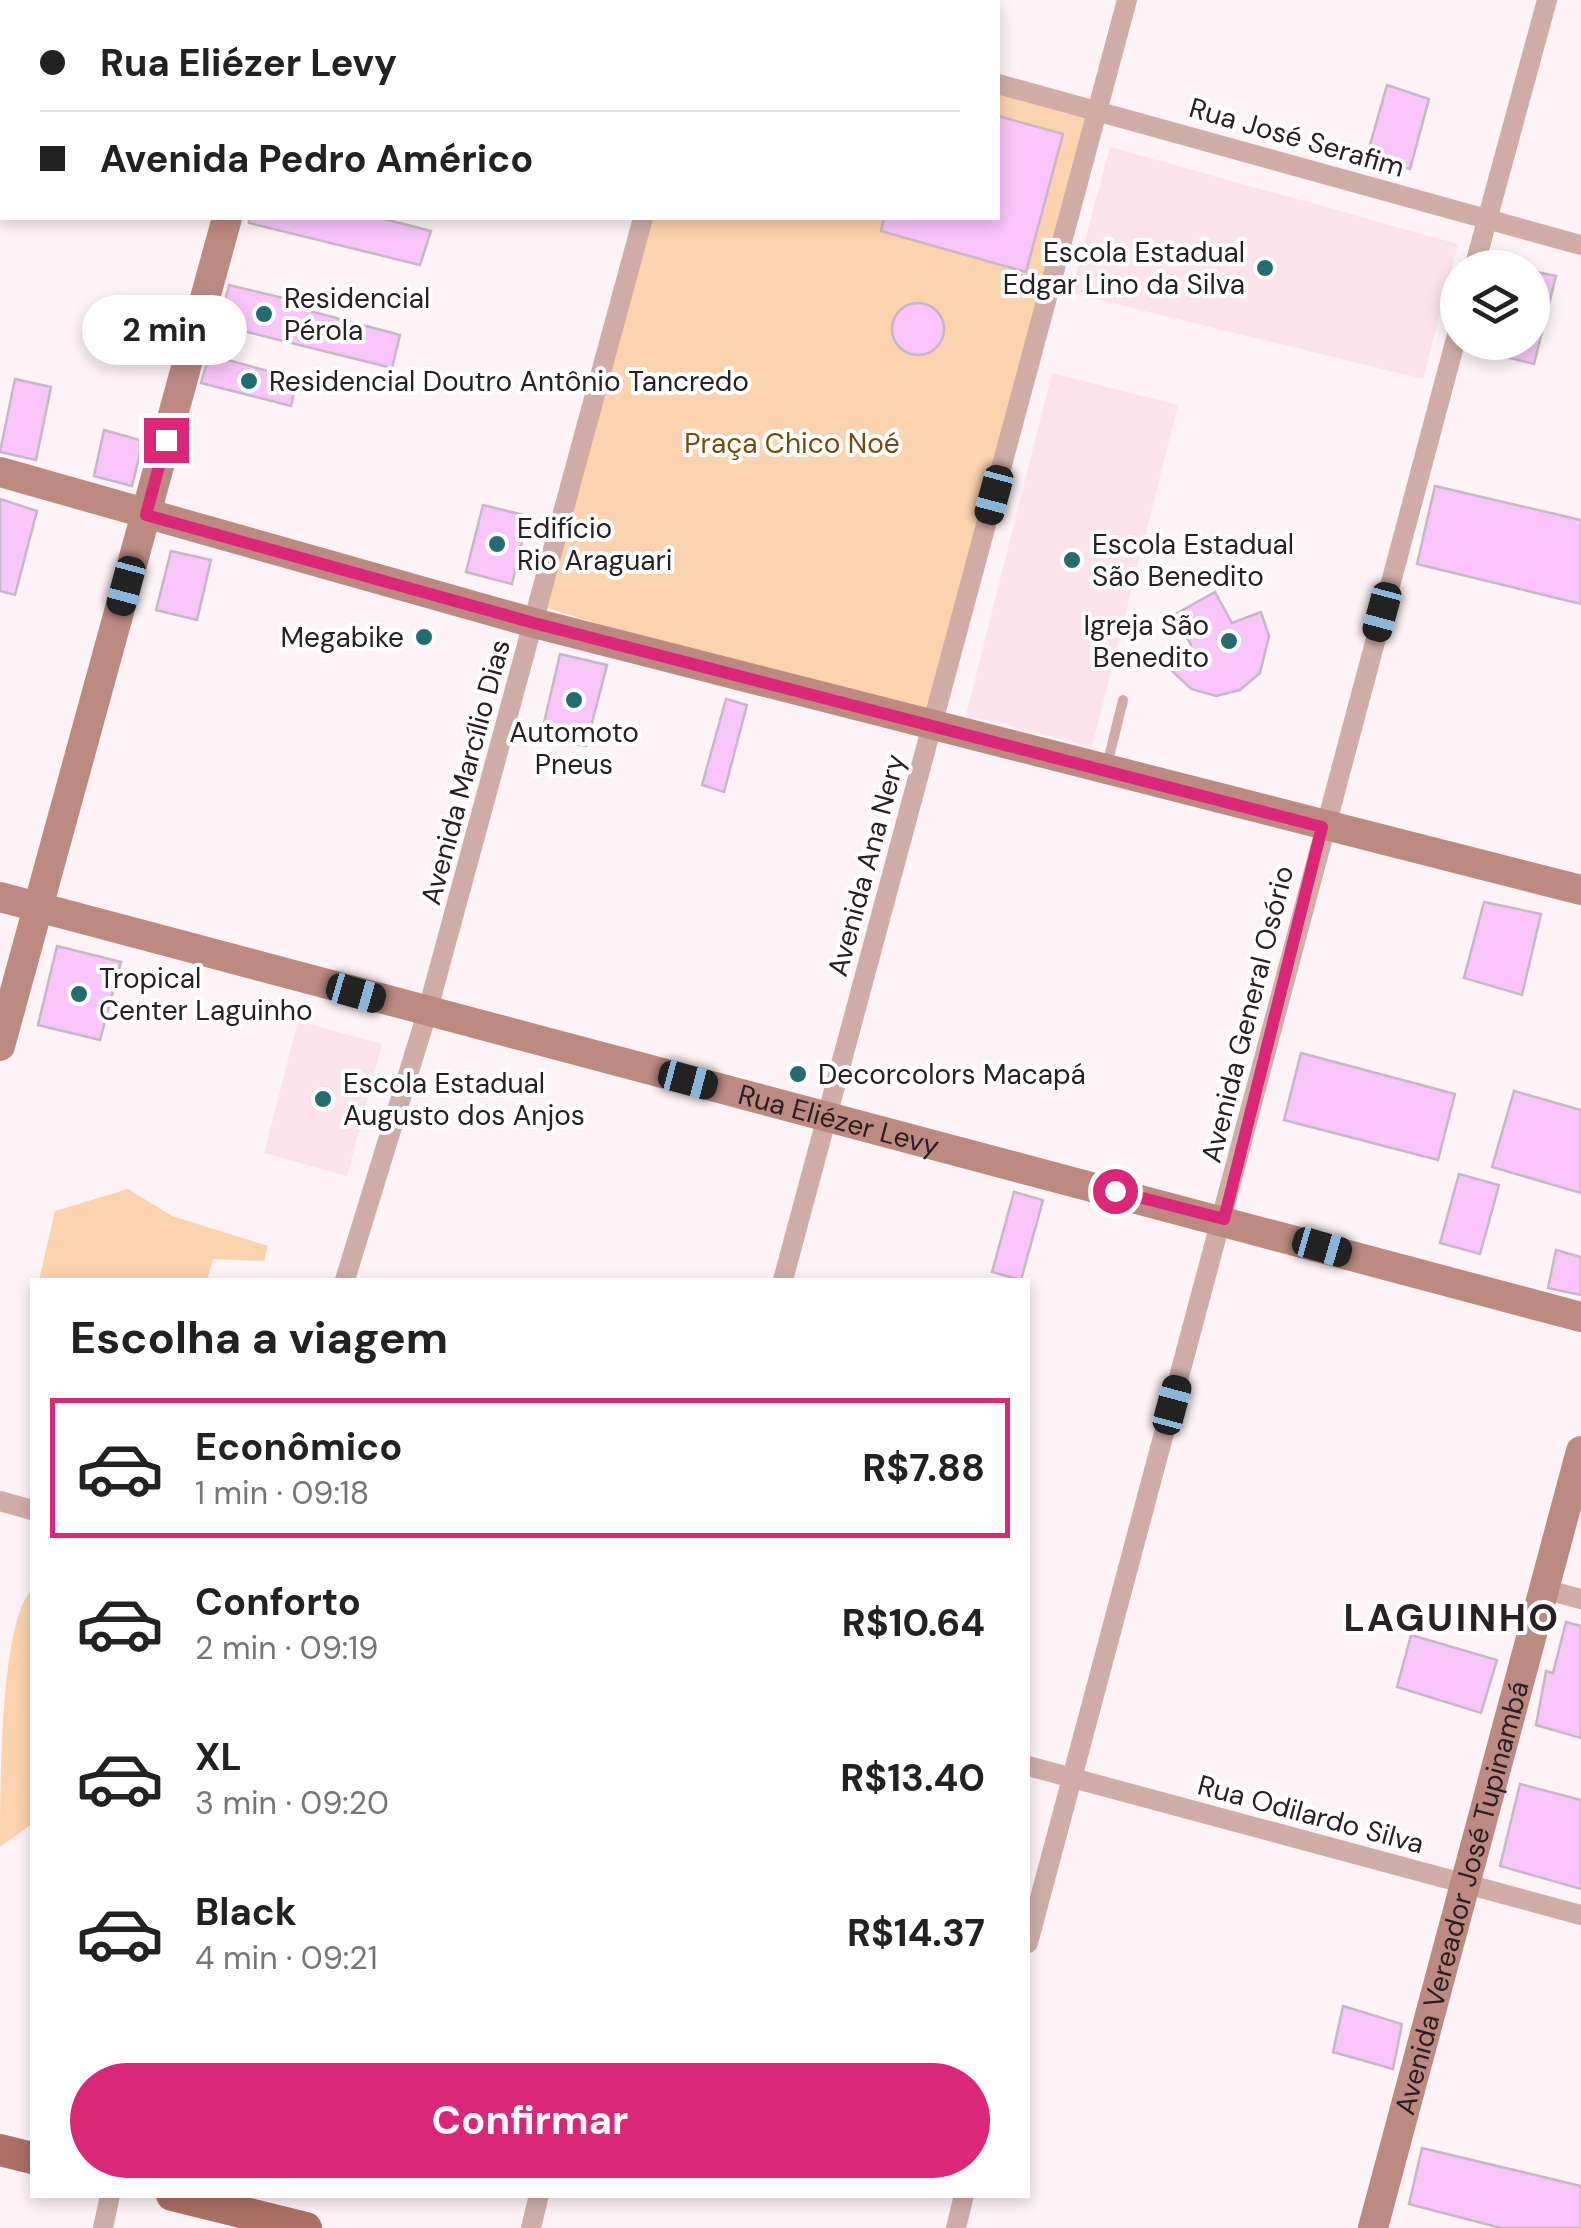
<!DOCTYPE html>
<html lang="pt">
<meta charset="utf-8">
<style>
body{margin:0;font-family:"DM Sans",sans-serif;background:#f6f6f6;color:#222;height:100vh;display:flex;flex-direction:column;font-size:38px;white-space:nowrap}
*{box-sizing:border-box;margin:0}
p{font-size:32px;color:#767676}
.icon{flex:none;width:55px;height:55px;fill:none;stroke:currentColor;stroke-width:2;stroke-linecap:round;stroke-linejoin:round}
.map{position:relative;flex:1;overflow:hidden}
.side{position:absolute;left:30px;top:1278px;width:1000px;height:920px;display:flex;flex-direction:column;background:#fff;border-radius:0px;box-shadow:0 5px 15px #0003}
.side>*{flex:none}
.hud{position:absolute;left:0px;top:0px;width:1000px;height:220px;box-shadow:0 5px 15px #0003;display:grid;align-content:center;height:220px;padding:0 40px;background:#fff}
.tools{position:absolute;left:1440px;top:250px;display:grid;gap:20px}
.tools a{display:grid;place-items:center;width:110px;height:110px;border-radius:50%;background:#fff;box-shadow:0 5px 15px #0003;font-size:50px}
.end{position:absolute;width:45px;height:45px;margin:-22px;border:12px solid #db2777;background:#fff;box-shadow:0 0 0 5px #fff}
.from{border-radius:50%}
.bubble{position:absolute;height:70px;border-radius:35px;background:#fff;box-shadow:0 5px 15px #0003;font-size:32px;font-weight:700;line-height:70px;text-align:center}
.car{position:absolute;width:30px;height:60px;margin:-30px -15px;border-radius:12px;box-shadow:0 0 8px 2px #0007;background:linear-gradient(#222 24%,#8ab4d8 0 40%,#222 0 76%,#8ab4d8 0 86%,#222 0)}
.hud b{display:flex;align-items:center;gap:35px;height:95px;font-size:38px}
.hud b+b{border-top:2px solid #e0e0e0}
.hud i{width:25px;height:25px;background:#222}
ul{padding:0;list-style:none}
li{display:flex;align-items:center;gap:30px;height:140px;margin:0 20px 15px;padding:0 20px;border:5px solid transparent;border-radius:0px}
li div{flex:1}
li b{display:block;font-size:38px}
li em{font-style:normal;font-weight:700}
li.selected{border-color:#db2777}
li>.icon{width:90px;height:90px;stroke-width:1.5}
h2{padding:0 40px;font-size:45px;line-height:120px}
.cta{display:flex;gap:20px;margin-top:auto;padding:20px 40px}
.cta a{flex:1;height:115px;border-radius:60px;background:#db2777;color:#fff;font-size:40px;font-weight:700;line-height:115px;text-align:center}
.map>svg:first-child{display:block}
.built{fill:#fde3eb}
.green{fill:#fbd3ae}
.building{fill:#f9c5fa;stroke:#c7b8c7;stroke-width:2.5}
.lines{fill:none;stroke-linecap:round;stroke-linejoin:round}
.lane{stroke:#d0aea7;stroke-width:10}
.street{stroke:#d0aea7;stroke-width:20}
.secondary{stroke:#bc8a81;stroke-width:30}
.primary{stroke:#ac7065;stroke-width:32}
.route{stroke:#db2777;stroke-width:12}
.poi-dot{fill:#226e6e;stroke:#fff;stroke-width:4}
.labels{text-anchor:middle;stroke-width:8;stroke-linejoin:round;paint-order:stroke}
.street-label{font-size:28px;fill:#282022;stroke:#fff}
.poi-label{font-size:28px;fill:#282022;stroke:#fff;text-anchor:start}
.park-label{font-size:28px;fill:#7b490c;stroke:#fff}
.district-label{font-size:38px;font-weight:bold;letter-spacing:2.5px;fill:#282022;stroke:#fff}
</style>
<div class="map">
<svg width="1581" height="2228" viewBox="0 0 1581 2228">
<rect width="100%" height="100%" fill="#fef4f7"/>
<g class="built">
<polygon points="1110,147 1458,244 1423,379 1071,293"/>
<polygon points="1052,373 1178,405 1092,747 966,715"/>
<polygon points="298,1021 382,1044 347,1176 264,1153"/>
</g>
<g class="green">
<polygon points="998,82 1097,110 933,726 534,604 635,218 998,218"/>
<polygon points="128,1189 172,1216 268,1246 264,1261 213,1259 207,1280 39,1280 55,1211"/>
<path d="M32 1590V1824L0 1847C0 1791 0 1619 32 1590Z"/>
</g>
<g class="building">
<polygon points="1387,85 1429,99 1410,169 1366,159"/>
<polygon points="998,116 1063,134 1026,272 881,231 884,218 998,218"/>
<polygon points="249,218 380,218 431,231 420,265 249,223"/>
<polygon points="1532,271 1556,276 1534,364 1469,348 1469,342 1532,342"/>
<polygon points="229,285 308,304 306,310 400,335 392,368 219,325"/>
<circle cx="918" cy="329" r="26"/>
<polygon points="209,355 297,379 291,406 201,383"/>
<polygon points="15,379 51,387 36,460 0,452"/>
<polygon points="104,430 143,441 132,486 94,476"/>
<polygon points="1435,486 1581,520 1581,604 1417,564"/>
<polygon points="0,499 37,511 15,595 0,591"/>
<polygon points="483,505 528,516 512,584 466,572"/>
<polygon points="171,551 211,560 197,620 156,610"/>
<polygon points="1215,592 1232,623 1261,612 1269,636 1260,673 1240,690 1216,696 1191,689 1167,666 1191,645 1174,615"/>
<polygon points="560,654 607,665 586,746 541,736"/>
<polygon points="726,699 747,705 724,792 702,785"/>
<polygon points="1484,902 1541,914 1522,995 1464,978"/>
<polygon points="57,946 121,962 100,1040 38,1025"/>
<polygon points="1301,1053 1455,1094 1438,1160 1284,1120"/>
<polygon points="1514,1091 1581,1110 1581,1193 1492,1167"/>
<polygon points="1459,1174 1499,1185 1480,1254 1440,1243"/>
<polygon points="1014,1192 1043,1200 1021,1280 992,1272"/>
<polygon points="1556,1250 1581,1257 1581,1295 1548,1288"/>
<polygon points="1566,1622 1581,1626 1581,1738 1536,1725 1546,1671 1553,1673"/>
<polygon points="1411,1635 1497,1660 1481,1713 1397,1687"/>
<polygon points="1520,1784 1581,1800 1581,1889 1500,1866"/>
<polygon points="1343,2006 1402,2024 1393,2069 1333,2052"/>
<polygon points="1422,2148 1581,2186 1581,2228 1501,2228 1409,2204"/>
</g>
<g class="lines">
<polyline class="lane" points="1107,765 1123,700"/>
<g class="street">
<polyline points="674,0 682,2"/>
<polyline points="701,2 701,0"/>
<polyline points="998,84 1581,245"/>
<polyline points="0,136 2,136"/>
<polyline points="1474,268 1547,0"/>
<polyline points="345,1280 427,1013 643,218"/>
<polyline points="783,1280 1127,0"/>
<polyline points="0,1501 32,1510"/>
<polyline points="1544,1589 1581,1599"/>
<polyline points="1028,1766 1581,1915"/>
<polyline points="1028,1943 1458,331"/>
<polyline points="103,2228 110,2195"/>
<polyline points="531,2228 539,2195"/>
<polyline points="956,2228 964,2195"/>
</g>
<g class="secondary">
<polyline points="285,2 286,0"/>
<polyline points="0,472 534,623 1581,890"/>
<path id="s1" d="M0 897 1581 1317"/>
<polyline points="0,1046 227,218"/>
<path id="s2" d="M1373 2228 1581 1451"/>
</g>
<g class="primary">
<polyline points="0,2150 32,2158"/>
<polyline points="172,2195 306,2228"/>
</g>
</g>
<g class="lines">
<polyline class="route" points="166,440 146,515 534,623 1322,827 1224,1219 1115,1191"/>
</g>
<g class="poi-dot">
<circle cx="1265" cy="268" r="10"/>
<circle cx="264" cy="314" r="10"/>
<circle cx="249" cy="381" r="10"/>
<circle cx="497" cy="544" r="10"/>
<circle cx="1072" cy="560" r="10"/>
<circle cx="424" cy="637" r="10"/>
<circle cx="1229" cy="641" r="10"/>
<circle cx="574" cy="700" r="10"/>
<circle cx="79" cy="994" r="10"/>
<circle cx="798" cy="1074" r="10"/>
<circle cx="323" cy="1099" r="10"/>
</g>
<g class="labels">
<g class="street-label">
<text transform="translate(1297 137) rotate(16)" y="10">Rua José Serafim</text>
<text transform="translate(465 772) rotate(-75)" y="10">Avenida Marcílio Dias</text>
<text transform="translate(866 865) rotate(-75)" y="10">Avenida Ana Nery</text>
<text transform="translate(1247 1014) rotate(-76)" y="10">Avenida General Osório</text>
<text dy="10" stroke="none"><textPath href="#s1" startOffset="868">Rua Eliézer Levy</textPath></text>
<text transform="translate(1311 1814) rotate(15)" y="10">Rua Odilardo Silva</text>
<text dy="10" stroke="none"><textPath href="#s2" startOffset="342">Avenida Vereador José Tupinambá</textPath></text>
</g>
<g class="poi-label">
<text x="1245" y="262" text-anchor="end">Escola Estadual<tspan x="1245" dy="32">Edgar Lino da Silva</tspan></text>
<text x="284" y="308">Residencial<tspan x="284" dy="32">Pérola</tspan></text>
<text x="269" y="391">Residencial Doutro Antônio Tancredo</text>
<text x="517" y="538">Edifício<tspan x="517" dy="32">Rio Araguari</tspan></text>
<text x="1092" y="554">Escola Estadual<tspan x="1092" dy="32">São Benedito</tspan></text>
<text x="1209" y="635" text-anchor="end">Igreja São<tspan x="1209" dy="32">Benedito</tspan></text>
<text x="404" y="647" text-anchor="end">Megabike</text>
<text x="574" y="742" text-anchor="middle">Automoto<tspan x="574" dy="32">Pneus</tspan></text>
<text x="99" y="988">Tropical<tspan x="99" dy="32">Center Laguinho</tspan></text>
<text x="818" y="1084">Decorcolors Macapá</text>
<text x="343" y="1093">Escola Estadual<tspan x="343" dy="32">Augusto dos Anjos</tspan></text>
</g>
<g class="park-label">
<text x="792" y="453">Praça Chico Noé</text>
</g>
<g class="district-label">
<text x="1452" y="1631">LAGUINHO</text>
</g>
</g>
</svg>
<div class="tools">
<a><svg class="icon" aria-label="layers" viewBox="0 0 24 24"><path d="M12 4l9 5-9 5-9-5zM3 14l9 5 9-5"/></svg></a>
</div>
<i class="end from" style="left:1115px;top:1191px"></i>
<i class="end" style="left:166px;top:440px"></i>
<div class="bubble" style="left:82px;top:295px;width:165px">2 min</div>
<i class="car" style="left:994px;top:495px;rotate:195deg"></i>
<i class="car" style="left:126px;top:586px;rotate:195deg"></i>
<i class="car" style="left:1382px;top:612px;rotate:195deg"></i>
<i class="car" style="left:356px;top:993px;rotate:106deg"></i>
<i class="car" style="left:688px;top:1080px;rotate:105deg"></i>
<i class="car" style="left:1322px;top:1247px;rotate:106deg"></i>
<i class="car" style="left:1172px;top:1405px;rotate:15deg"></i>
<div class="hud">
<b><i class="from"></i>Rua Eliézer Levy</b>
<b><i></i>Avenida Pedro Américo</b>
</div>
<section class="side">
<h2>Escolha a viagem</h2>
<ul>
<li class="selected"><svg class="icon" aria-label="car" viewBox="0 0 24 24"><path d="M5 17H2v-5l4-1 3-4h7l3 4 3 1v5h-3M9 17h6M6 11h13"/><circle cx="7" cy="17" r="2"/><circle cx="17" cy="17" r="2"/></svg><div><b>Econômico</b><p>1 min · 09:18</p></div><em>R$7.88</em></li>
<li><svg class="icon" aria-label="car" viewBox="0 0 24 24"><path d="M5 17H2v-5l4-1 3-4h7l3 4 3 1v5h-3M9 17h6M6 11h13"/><circle cx="7" cy="17" r="2"/><circle cx="17" cy="17" r="2"/></svg><div><b>Conforto</b><p>2 min · 09:19</p></div><em>R$10.64</em></li>
<li><svg class="icon" aria-label="car" viewBox="0 0 24 24"><path d="M5 17H2v-5l4-1 3-4h7l3 4 3 1v5h-3M9 17h6M6 11h13"/><circle cx="7" cy="17" r="2"/><circle cx="17" cy="17" r="2"/></svg><div><b>XL</b><p>3 min · 09:20</p></div><em>R$13.40</em></li>
<li><svg class="icon" aria-label="car" viewBox="0 0 24 24"><path d="M5 17H2v-5l4-1 3-4h7l3 4 3 1v5h-3M9 17h6M6 11h13"/><circle cx="7" cy="17" r="2"/><circle cx="17" cy="17" r="2"/></svg><div><b>Black</b><p>4 min · 09:21</p></div><em>R$14.37</em></li>
</ul>
<div class="cta"><a>Confirmar</a></div>
</section>
</div>
